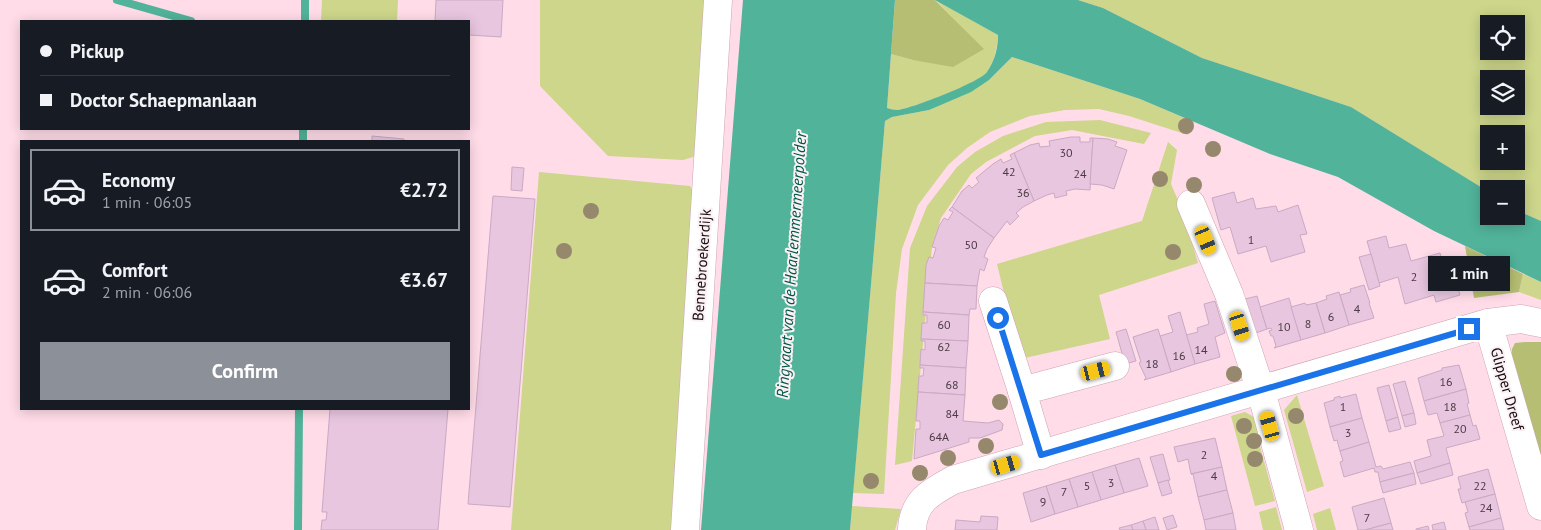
<!DOCTYPE html>
<meta charset="utf-8">
<style>
body{margin:0;font-family:"PT Sans",sans-serif;background:#242831;color:#f1f3f6;height:100vh;display:flex;flex-direction:column;font-size:19px;white-space:nowrap}
*{box-sizing:border-box;margin:0}
p{font-size:16px;color:#9ea1a6}
.icon{flex:none;width:28px;height:28px;fill:none;stroke:currentColor;stroke-width:2;stroke-linecap:round;stroke-linejoin:round}
.map{position:relative;flex:1;overflow:hidden}
.details{position:absolute;left:20px;top:140px;width:450px;height:270px;display:flex;flex-direction:column;background:#171b24;border-radius:0px;box-shadow:0 2px 12px #0003}
.details>*{flex:none}
.top-card{position:absolute;left:20px;top:20px;width:450px;height:110px;border-radius:0px;box-shadow:0 2px 12px #0003;display:grid;align-content:center;height:110px;padding:0 20px;background:#171b24}
.tools{position:absolute;left:1480px;top:15px;display:grid;gap:10px}
.tools a{display:grid;place-items:center;width:45px;height:45px;border-radius:0px;background:#171b24;box-shadow:0 2px 12px #0003;font-size:25px}
.end{position:absolute;width:22px;height:22px;margin:-11px;border:6px solid #1a73e8;background:#fff;box-shadow:0 0 0 2px #fff}
.from{border-radius:50%}
.bubble{position:absolute;height:35px;border-radius:0px;background:#171b24;box-shadow:0 2px 12px #0003;font-size:16px;font-weight:700;line-height:35px;text-align:center}
.car{position:absolute;width:15px;height:30px;margin:-15px -8px;border-radius:6px;box-shadow:0 0 4px 1px #0007;background:linear-gradient(#f5c518 24%,#345 0 40%,#f5c518 0 76%,#345 0 86%,#f5c518 0)}
.top-card b{display:flex;align-items:center;gap:18px;height:48px;font-size:19px}
.top-card b+b{border-top:1px solid #363941}
.top-card i{width:12px;height:12px;background:#f1f3f6}
ul{padding:9px 0 0;list-style:none}
li{display:flex;align-items:center;gap:15px;height:82px;margin:0 10px 8px;padding:0 10px;border:2px solid transparent;border-radius:0px}
li div{flex:1}
li b{display:block;font-size:19px}
li em{font-style:normal;font-weight:700}
li.current{border-color:#8c9099}
li>.icon{width:45px;height:45px;stroke-width:1.5}
.primary-button{display:flex;gap:10px;margin-top:auto;padding:10px 20px}
.primary-button a{flex:1;height:58px;border-radius:0px;background:#8c9099;color:#fff;font-size:20px;font-weight:700;line-height:58px;text-align:center}
.map>svg:first-child{display:block}
.green{fill:#cdd68a;fill-rule:evenodd}
.forest{fill:#b5be72}
.water{fill:#51b39a}
.lines{fill:none;stroke-linecap:round;stroke-linejoin:round}
.stream{stroke:#51b39a;stroke-width:8}
.building{fill:#e8c6e0;stroke:#caa9c3}
.minor-casing{stroke:#cea4b4;stroke-width:29}
.minor{stroke:#fff;stroke-width:28}
.tree{fill:#95886c}
.route{stroke:#1a73e8;stroke-width:6}
.labels{text-anchor:middle;stroke-width:4;stroke-linejoin:round;paint-order:stroke}
.number-label{font-size:12px;fill:#4c3943}
.street-label{font-size:15px;fill:#180a0f;stroke:#faf1f4}
.water-label{font-size:16px;font-style:italic;fill:#005746;stroke:#faf1f4}
</style>
<div class="map">
<svg width="1541" height="530" viewBox="0 0 1541 530">
<rect width="100%" height="100%" fill="#ffdce8"/>
<g class="green">
<polygon points="322,0 398,0 397,21 321,21"/>
<polygon points="540,0 708,0 698,153 693,157 683,160 608,156 540,86"/>
<path d="M936 0 998 35C997 48 995 60 987 72 980 83 913 108 898 110 895 110 890 109 887 108L891 54 913 60 983 49Z"/>
<path d="M1078 0H1541V221L1516 210V189H1489V192L1351 107 1202 58 1103 8ZM1489 24H1516V51H1489ZM1489 79H1516V106H1489ZM1489 134H1516V161H1489Z"/>
<polygon points="1012,57 1140,99 1194,122 1188,135 1129,116 1099,109 1065,110 1030,116 990,132 967,148 948,165 918,205 902,249 896,293 884,494 853,493 885,121 892,117 929,110 989,80"/>
<polygon points="1100,120 1151,133 1144,144 1072,130 1035,136 986,162 971,174 941,218 932,247 912,461 895,465 910,248 927,206 957,167 975,152 1003,136 1046,122"/>
<polygon points="1168,142 1177,150 1171,184 1183,212 1198,263 1099,295 1110,339 1020,359 997,264 1142,221"/>
<polygon points="539,172 690,186 695,194 674,530 511,530"/>
<polygon points="1523,274 1541,282 1541,300 1519,292"/>
<polygon points="1297,395 1324,486 1307,492 1284,410"/>
<polygon points="1245,412 1259,420 1266,439 1259,443 1275,501 1255,506 1231,416"/>
<polygon points="852,506 901,509 895,530 850,530"/>
<polygon points="1276,507 1282,530 1263,530 1259,512"/>
<polygon points="1330,508 1336,530 1317,530 1313,514"/>
</g>
<g class="forest">
<polygon points="895,0 935,0 984,49 953,67 913,60 891,54"/>
<polygon points="1465,246 1523,274 1519,292 1474,298"/>
<polygon points="1525,342 1541,342 1541,468 1511,365 1512,349 1515,343"/>
</g>
<path class="water" d="M743 0H895L887 108C890 109 895 110 898 110 913 108 980 82 987 72 995 60 998 48 998 35L935 0H1078L1103 8 1202 58 1351 107 1489 192V216H1516V210L1541 221V282L1434 231 1338 177 1270 154 1140 99 1012 57 989 80 971 92 929 110 892 117 885 121 850 530H701Z"/>
<g class="lines">
<g class="stream">
<polyline points="117,0 191,21"/>
<polyline points="305,21 305,0"/>
<polyline points="303,141 303,129"/>
<polyline points="298,530 299,409"/>
</g>
</g>
<g class="building">
<polygon points="436,0 503,0 501,37 469,35 469,21 435,21"/>
<polygon points="372,136 404,139 404,141 412,141 372,141"/>
<polygon points="1071,137 1080,137 1080,142 1090,142 1090,138 1093,138 1090,190 1075,189 1066,191 1067,195 1055,198 1054,193 1047,195 1034,201 1014,153 1030,145 1039,143 1040,147 1050,146 1049,141"/>
<polygon points="1093,138 1108,139 1117,142 1115,146 1127,150 1114,189 1102,185 1090,184"/>
<polygon points="1014,153 1034,201 1023,207 1016,213 1019,216 1010,225 1007,221 994,238 952,207 962,191 969,185 972,188 979,182 976,178 993,164 1001,159 1003,163 1012,159 1010,155"/>
<polygon points="512,167 524,168 522,191 511,190"/>
<polygon points="1234,192 1237,203 1253,198 1256,209 1276,206 1278,212 1298,205 1307,234 1300,235 1305,252 1271,262 1266,246 1238,254 1230,227 1221,230 1212,198"/>
<polygon points="493,196 535,199 510,507 468,504"/>
<polygon points="952,207 994,238 987,249 984,257 988,259 984,271 980,269 977,286 925,283 926,265 929,257 933,258 936,248 932,247 939,226 944,218 948,220 953,212 949,210"/>
<polygon points="1386,236 1389,248 1406,244 1411,261 1440,253 1446,276 1454,274 1460,295 1436,302 1434,295 1405,304 1398,277 1379,283 1367,241"/>
<polygon points="1371,254 1380,286 1369,290 1359,257"/>
<polygon points="925,283 977,286 976,309 970,309 969,315 923,312"/>
<polygon points="1364,285 1370,303 1369,303 1374,318 1349,325 1340,295 1351,292 1350,289"/>
<polygon points="1339,292 1349,325 1325,333 1316,303 1327,299 1326,296"/>
<polygon points="1257,296 1267,329 1256,333 1245,299"/>
<polygon points="1289,298 1301,340 1274,348 1276,346 1273,336 1271,336 1269,331 1272,330 1271,328 1267,329 1260,307"/>
<polygon points="1215,301 1225,333 1215,337 1220,357 1195,364 1186,335 1198,332 1197,328 1209,324 1204,304"/>
<polygon points="1305,303 1306,305 1316,303 1325,333 1301,340 1291,307"/>
<polygon points="923,312 969,315 968,341 921,339 922,323 927,323 927,315 923,315"/>
<polygon points="1180,312 1195,364 1171,372 1160,336 1173,332 1168,316"/>
<polygon points="1126,329 1136,361 1125,364 1116,332"/>
<polygon points="1158,329 1171,372 1144,380 1146,378 1139,363 1141,362 1133,337"/>
<polygon points="921,339 968,341 966,368 920,365 921,349 925,350 925,341 921,341"/>
<polygon points="920,365 966,368 965,395 918,392 919,376 923,376 924,368 920,368"/>
<polygon points="1459,365 1466,389 1424,401 1418,378 1442,370 1442,368"/>
<polygon points="1405,381 1414,413 1402,416 1393,384"/>
<polygon points="1389,385 1398,417 1386,421 1377,388"/>
<polygon points="1466,389 1469,403 1467,404 1470,415 1440,423 1437,413 1428,415 1424,401"/>
<polygon points="918,392 965,395 963,421 988,423 999,420 1003,424 1002,430 980,438 969,438 969,442 914,459 916,429 920,429 920,421 916,421"/>
<polygon points="1356,394 1362,418 1330,427 1324,403 1334,400 1334,398 1340,396 1340,398"/>
<polygon points="330,409 448,409 438,530 321,530 322,520 326,520 327,512 322,512"/>
<polygon points="1414,413 1416,424 1405,427 1402,416"/>
<polygon points="1470,415 1473,426 1476,425 1480,439 1446,448 1450,463 1417,473 1414,461 1431,456 1427,440 1444,436 1440,423"/>
<polygon points="1398,417 1401,429 1389,432 1386,421"/>
<polygon points="1362,418 1369,442 1340,451 1337,440 1334,441 1330,427"/>
<polygon points="1215,438 1222,467 1191,474 1188,459 1178,462 1174,447"/>
<polygon points="1369,442 1376,467 1381,466 1383,469 1410,462 1414,473 1380,482 1378,472 1375,472 1374,468 1344,477 1340,462 1343,461 1340,451"/>
<polygon points="1163,454 1170,480 1158,483 1150,457"/>
<polygon points="1139,458 1148,486 1124,493 1115,465"/>
<polygon points="1450,463 1453,475 1421,484 1417,473"/>
<polygon points="1115,465 1124,493 1101,500 1092,472"/>
<polygon points="1222,467 1227,490 1198,497 1193,474 1191,474"/>
<polygon points="1488,469 1495,494 1462,503 1458,489 1461,489 1458,477"/>
<polygon points="1092,472 1101,500 1078,507 1069,479"/>
<polygon points="1414,473 1416,484 1383,493 1380,482"/>
<polygon points="1069,479 1078,507 1055,514 1046,486"/>
<polygon points="1168,480 1172,493 1162,496 1158,483"/>
<polygon points="1046,486 1055,514 1031,522 1023,493"/>
<polygon points="1227,490 1233,513 1204,520 1198,497"/>
<polygon points="1495,494 1501,518 1469,527 1465,513 1468,512 1465,502"/>
<polygon points="1384,498 1391,523 1365,530 1358,530 1352,507"/>
<polygon points="1233,513 1236,530 1206,530 1204,520"/>
<polygon points="1173,515 1177,527 1167,530 1163,518"/>
<polygon points="981,516 998,517 997,530 955,530 956,520 980,522"/>
<polygon points="1155,517 1159,530 1146,530 1143,521"/>
<polygon points="1501,518 1504,530 1470,530 1469,527"/>
<polygon points="1143,521 1146,530 1133,530 1131,525"/>
<polygon points="1444,522 1446,530 1433,530 1432,525"/>
<polygon points="1391,523 1393,530 1365,530"/>
<polygon points="1131,525 1133,530 1120,530 1119,528"/>
<polygon points="1428,526 1429,530 1416,530 1416,529"/>
</g>
<g class="lines">
<defs>
<g id="minor">
<polyline points="1191,204 1229,294 1261,391 1299,530"/>
<polyline points="993,301 1022,391"/>
<polyline points="1488,323 1541,506"/>
<polyline points="1041,455 1022,391 1115,366"/>
<polyline points="685,530 718,0"/>
<path d="M912 530C913 501 931 492 953 480L1488 323 1521 319 1541 323"/>
</g>
</defs>
<use href="#minor" class="minor-casing"/>
<use href="#minor" class="minor"/>
</g>
<g class="tree">
<circle cx="1186" cy="126" r="8"/>
<circle cx="1213" cy="149" r="8"/>
<circle cx="1160" cy="179" r="8"/>
<circle cx="1194" cy="185" r="8"/>
<circle cx="591" cy="211" r="8"/>
<circle cx="564" cy="251" r="8"/>
<circle cx="1173" cy="252" r="8"/>
<circle cx="1234" cy="374" r="8"/>
<circle cx="1000" cy="402" r="8"/>
<circle cx="1296" cy="416" r="8"/>
<circle cx="1244" cy="426" r="8"/>
<circle cx="1254" cy="441" r="8"/>
<circle cx="986" cy="446" r="8"/>
<circle cx="948" cy="458" r="8"/>
<circle cx="1255" cy="459" r="8"/>
<circle cx="920" cy="473" r="8"/>
<circle cx="871" cy="481" r="8"/>
</g>
<g class="lines">
<polyline class="route" points="998,318 1041,455 1469,329"/>
</g>
<g class="labels">
<g class="number-label">
<text x="1066" y="157">30</text>
<text x="1009" y="176">42</text>
<text x="1080" y="178">24</text>
<text x="1023" y="197">36</text>
<text x="1251" y="244">1</text>
<text x="971" y="249">50</text>
<text x="1414" y="281">2</text>
<text x="1357" y="313">4</text>
<text x="1331" y="321">6</text>
<text x="1308" y="328">8</text>
<text x="944" y="329">60</text>
<text x="1284" y="331">10</text>
<text x="944" y="351">62</text>
<text x="1201" y="354">14</text>
<text x="1179" y="360">16</text>
<text x="1152" y="368">18</text>
<text x="1446" y="386">16</text>
<text x="952" y="389">68</text>
<text x="1343" y="411">1</text>
<text x="1450" y="411">18</text>
<text x="952" y="418">84</text>
<text x="1460" y="433">20</text>
<text x="1348" y="437">3</text>
<text x="939" y="441">64A</text>
<text x="1204" y="459">2</text>
<text x="1214" y="480">4</text>
<text x="1111" y="487">3</text>
<text x="1087" y="490">5</text>
<text x="1480" y="490">22</text>
<text x="1064" y="496">7</text>
<text x="1043" y="506">9</text>
<text x="1486" y="512">24</text>
<text x="1367" y="522">7</text>
</g>
<g class="street-label">
<text transform="translate(702 265) rotate(-86)" y="5">Bennebroekerdijk</text>
<text transform="translate(1507 389) rotate(74)" y="5">Glipper Dreef</text>
</g>
<g class="water-label">
<text transform="translate(791 265) rotate(-86)" y="6">Ringvaart van de Haarlemmermeerpolder</text>
</g>
</g>
</svg>
<div class="tools">
<a><svg class="icon" aria-label="locate" viewBox="0 0 24 24"><circle cx="12" cy="12" r="6"/><path d="M12 2v4M12 18v4M2 12h4M18 12h4"/></svg></a>
<a><svg class="icon" aria-label="layers" viewBox="0 0 24 24"><path d="M12 4l9 5-9 5-9-5zM3 14l9 5 9-5"/></svg></a>
<a>+</a>
<a>−</a>
</div>
<i class="end from" style="left:998px;top:318px"></i>
<i class="end" style="left:1469px;top:329px"></i>
<div class="bubble" style="left:1428px;top:256px;width:82px">1 min</div>
<i class="car" style="left:1206px;top:240px;rotate:157deg"></i>
<i class="car" style="left:1240px;top:326px;rotate:162deg"></i>
<i class="car" style="left:1096px;top:371px;rotate:76deg"></i>
<i class="car" style="left:1270px;top:426px;rotate:344deg"></i>
<i class="car" style="left:1006px;top:465px;rotate:74deg"></i>
<div class="top-card">
<b><i class="from"></i>Pickup</b>
<b><i></i>Doctor Schaepmanlaan</b>
</div>
<section class="details">
<ul>
<li class="current"><svg class="icon" aria-label="car" viewBox="0 0 24 24"><path d="M5 17H2v-5l4-1 3-4h7l3 4 3 1v5h-3M9 17h6M6 11h13"/><circle cx="7" cy="17" r="2"/><circle cx="17" cy="17" r="2"/></svg><div><b>Economy</b><p>1 min · 06:05</p></div><em>€2.72</em></li>
<li><svg class="icon" aria-label="car" viewBox="0 0 24 24"><path d="M5 17H2v-5l4-1 3-4h7l3 4 3 1v5h-3M9 17h6M6 11h13"/><circle cx="7" cy="17" r="2"/><circle cx="17" cy="17" r="2"/></svg><div><b>Comfort</b><p>2 min · 06:06</p></div><em>€3.67</em></li>
</ul>
<div class="primary-button"><a>Confirm</a></div>
</section>
</div>
